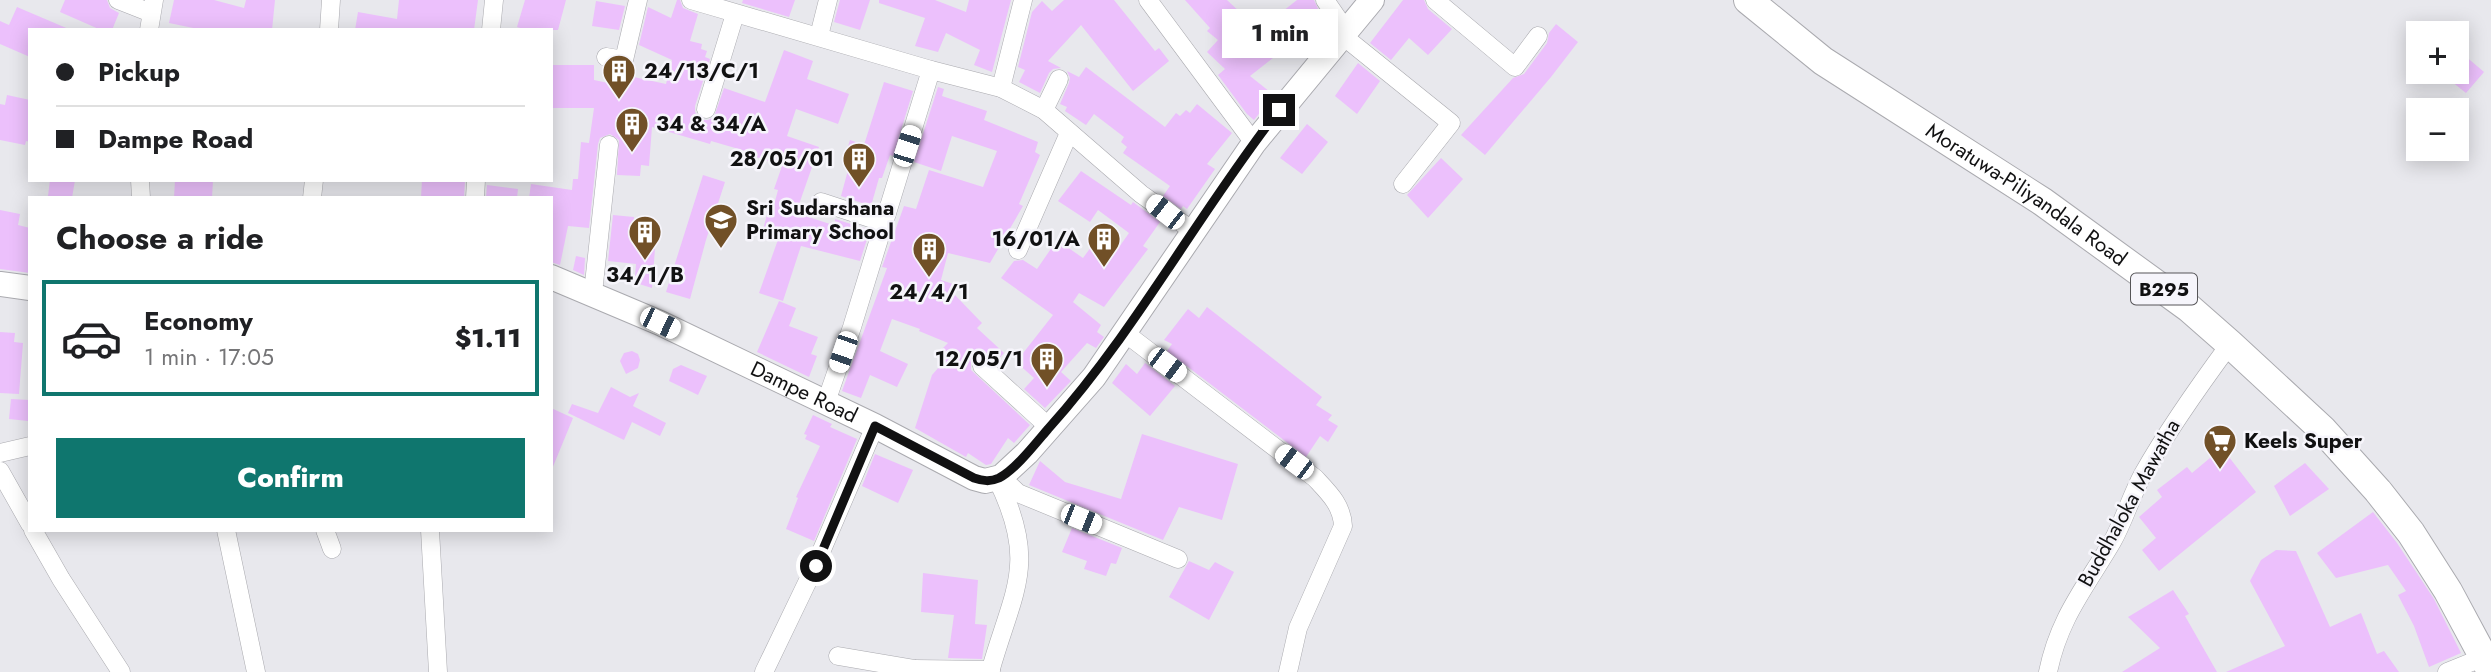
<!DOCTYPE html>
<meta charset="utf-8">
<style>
body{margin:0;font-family:Jost,sans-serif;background:#f6f6f6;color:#202124;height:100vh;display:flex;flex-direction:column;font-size:26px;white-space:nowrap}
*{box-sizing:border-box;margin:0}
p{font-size:23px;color:#757577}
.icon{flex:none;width:38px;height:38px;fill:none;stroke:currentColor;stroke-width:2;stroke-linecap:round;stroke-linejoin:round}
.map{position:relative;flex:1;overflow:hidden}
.panel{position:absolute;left:28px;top:196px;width:525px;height:336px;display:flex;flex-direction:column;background:#fff;border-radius:0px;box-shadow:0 4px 18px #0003}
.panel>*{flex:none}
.top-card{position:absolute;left:28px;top:28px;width:525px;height:154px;border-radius:0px;box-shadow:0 4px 18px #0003;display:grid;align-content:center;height:154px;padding:0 28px;background:#fff}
.buttons{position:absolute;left:2406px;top:21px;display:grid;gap:14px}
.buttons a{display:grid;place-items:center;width:63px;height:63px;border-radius:0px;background:#fff;box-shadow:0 4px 18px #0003;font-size:35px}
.end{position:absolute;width:32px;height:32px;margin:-16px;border:9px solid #111112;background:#fff;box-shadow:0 0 0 4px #fff}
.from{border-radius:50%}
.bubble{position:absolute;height:49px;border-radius:0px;background:#fff;box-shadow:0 4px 18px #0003;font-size:23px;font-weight:800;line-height:49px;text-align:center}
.car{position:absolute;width:21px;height:42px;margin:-21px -10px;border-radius:9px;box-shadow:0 0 5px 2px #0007;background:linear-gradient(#fff 24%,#345 0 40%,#fff 0 76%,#345 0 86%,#fff 0)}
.top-card b{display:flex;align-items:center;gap:24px;height:66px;font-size:26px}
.top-card b+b{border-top:2px solid #e0e0e0}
.top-card i{width:18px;height:18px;background:#202124}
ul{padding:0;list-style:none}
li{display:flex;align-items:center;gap:21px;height:116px;margin:0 14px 10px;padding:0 14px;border:4px solid #e0e0e0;border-radius:0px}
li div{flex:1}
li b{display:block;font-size:26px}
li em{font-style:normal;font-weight:800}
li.selected{border-color:#0f766e}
li>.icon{width:63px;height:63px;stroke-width:1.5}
h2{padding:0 28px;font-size:32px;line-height:84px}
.cta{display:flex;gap:14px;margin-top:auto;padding:14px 28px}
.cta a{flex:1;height:80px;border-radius:0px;background:#0f766e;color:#fff;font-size:28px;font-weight:800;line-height:80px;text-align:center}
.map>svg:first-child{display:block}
.building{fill:#ecc0fc}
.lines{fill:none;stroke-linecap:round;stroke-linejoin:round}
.street-casing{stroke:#aaaaaf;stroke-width:19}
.secondary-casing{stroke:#aaaaaf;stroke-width:26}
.primary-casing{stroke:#aaaaaf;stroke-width:30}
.street{stroke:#fff;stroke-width:18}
.secondary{stroke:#fff;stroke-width:24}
.primary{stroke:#fff;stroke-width:28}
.route{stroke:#111112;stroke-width:9}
.labels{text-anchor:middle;stroke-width:5;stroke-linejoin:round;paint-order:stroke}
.shield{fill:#f6f5fb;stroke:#565558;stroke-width:2}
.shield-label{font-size:19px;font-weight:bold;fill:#111112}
.poi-label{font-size:21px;font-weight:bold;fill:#111112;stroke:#f6f5fb;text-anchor:start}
.street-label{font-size:21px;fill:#111112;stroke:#f6f5fb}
</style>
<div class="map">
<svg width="2491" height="672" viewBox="0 0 2491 672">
<rect width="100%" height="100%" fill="#e8e8ed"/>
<g class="building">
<polygon points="65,0 107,0 110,8 119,13 112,30 101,30 60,12"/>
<polygon points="174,0 214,0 244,8 246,0 275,0 272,30 203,30 169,23"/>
<polygon points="399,0 478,0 474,30 355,30 358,12 397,19"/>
<polygon points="525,0 566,0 558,30 527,30 517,27"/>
<polygon points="677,0 680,0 683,8 698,14 690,41 702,44 701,49 707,51 705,57 710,59 695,106 695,112 702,120 708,120 714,117 724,88 765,102 784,50 813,61 807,79 849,94 838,124 796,109 787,136 819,147 796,213 830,224 831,222 835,223 835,219 870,230 860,261 801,246 783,301 759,293 780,234 763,229 767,215 771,216 778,190 774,189 782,166 748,154 749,152 711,141 710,144 652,127 649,166 641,165 640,176 617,175 619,140 610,134 600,138 598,144 589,228 568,226 560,265 551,262 551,198 529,198 531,184 572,190 573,179 578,179 581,142 589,143 594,108 551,108 551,65 594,65 594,80 627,87 629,76 666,84 672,60 639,45 648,7 671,18"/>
<polygon points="743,0 795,0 789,17 742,3"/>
<polygon points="840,0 870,0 860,30 834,22"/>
<polygon points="879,0 935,0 966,12 969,0 1011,0 992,72 974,65 980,50 946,33 938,52 915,46 925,18 879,3"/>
<polygon points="1064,0 1114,0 1155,51 1159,48 1169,61 1133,91 1081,25 1048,61 1061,68 1053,69 1049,73 1040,93 1019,82 1025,70 1018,67 1032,12 1042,1 1052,11"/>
<polygon points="1185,0 1227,0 1259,30 1297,0 1314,0 1320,13 1285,44 1287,47 1250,76 1274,95 1254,120 1247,114 1218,75 1225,69 1207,52 1218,40 1207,31 1210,28"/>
<polygon points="1403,0 1424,0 1428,9 1452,29 1428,55 1409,38 1391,60 1370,43"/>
<polygon points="596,1 625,6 619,30 592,26"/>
<polygon points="17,7 71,30 30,30 30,57 0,44 0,21 9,25"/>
<polygon points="1556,24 1578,42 1551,77 1485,155 1461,135 1513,78 1524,74 1547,43 1549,33"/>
<polygon points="2464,55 2484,72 2466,93 2446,77 2451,72 2457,72 2457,64"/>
<polygon points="1358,63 1380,81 1357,114 1335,96"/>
<polygon points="1086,67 1165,127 1176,113 1180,116 1186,110 1190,113 1197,104 1232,133 1207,164 1215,169 1187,209 1183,206 1181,209 1163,196 1170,186 1123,153 1127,147 1121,142 1124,137 1094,114 1086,125 1065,111 1067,107 1060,104 1069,83 1070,78 1067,71 1079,77"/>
<polygon points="884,82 913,91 893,156 890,155 882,178 879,178 871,206 841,196 851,159 845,156 850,140 864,145"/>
<polygon points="938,87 944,89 942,96 987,111 984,120 1038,142 1035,152 1040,155 1019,204 1023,206 990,263 948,253 941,280 956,285 954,294 982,323 977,328 1004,353 995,363 985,355 978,355 971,363 971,370 1030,425 1014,443 1008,438 991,464 986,465 968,453 966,457 915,428 932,375 947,358 940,351 948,343 919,331 920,329 892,319 880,351 908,364 897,387 870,375 861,398 842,391 887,268 882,267 904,206 916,209 929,170 983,187 997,151 952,136 941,171 914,162"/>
<polygon points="7,95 30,100 30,142 26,141 25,145 0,140 0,104 5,105"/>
<polygon points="1307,124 1328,142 1302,174 1280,158"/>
<polygon points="1441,158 1463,179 1428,218 1407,195"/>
<polygon points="1081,171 1131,205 1133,202 1160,222 1143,246 1148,249 1104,307 1079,293 1073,302 1101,325 1097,332 1104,337 1096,348 1087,343 1061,372 1071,381 1045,408 1024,389 1034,378 1016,362 1053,315 1001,278 1014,261 1023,260 1037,269 1057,240 1083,258 1094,243 1112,257 1129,233 1098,210 1090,222 1058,201"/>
<polygon points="703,175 725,182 706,240 690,299 666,292"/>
<polygon points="50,180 75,180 72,198 48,196"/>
<polygon points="175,180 213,180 212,198 174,198"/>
<polygon points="422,180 465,180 464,198 421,198"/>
<polygon points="487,185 518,189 517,198 486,198"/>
<polygon points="0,210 20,214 18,225 30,228 30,273 0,269"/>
<polygon points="613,215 634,217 633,235 649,236 648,249 655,249 652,288 639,284 639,276 635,276 636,264 608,261"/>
<polygon points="576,256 585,258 584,275 573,270"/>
<polygon points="779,301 796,308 789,326 818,337 811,354 817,356 809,377 757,352"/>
<polygon points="1207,307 1322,397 1316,405 1332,415 1328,420 1338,426 1328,442 1320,436 1306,457 1167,351 1172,344 1164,340 1188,309 1199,318"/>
<polygon points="0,332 15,333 14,342 23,343 19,394 0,393"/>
<polygon points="632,351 638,354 640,360 638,368 626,374 620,361 624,353"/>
<polygon points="1145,363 1175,386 1150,416 1112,383 1126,364 1137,374"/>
<polygon points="681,365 707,376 698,395 669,381 673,369"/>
<polygon points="611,387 630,397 639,393 633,406 666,423 660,436 632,422 624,440 568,413 572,404 598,413"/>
<polygon points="11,399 30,400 28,421 9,419"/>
<polygon points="551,408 573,418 552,469 551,469"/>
<polygon points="813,415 832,424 830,427 857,439 814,541 786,529 798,498 796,497 820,446 805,439 807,435 804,434"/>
<polygon points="1142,434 1238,464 1222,520 1179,507 1163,540 1029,485 1040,461 1065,482 1121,499"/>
<polygon points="2222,448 2256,492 2159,571 2142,550 2156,538 2139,517 2162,497 2157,490 2187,467 2192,473"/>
<polygon points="875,454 913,470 898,503 862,486"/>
<polygon points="2305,463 2329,489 2290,516 2274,486"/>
<polygon points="2373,512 2397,543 2434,599 2461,653 2429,667 2414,626 2398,595 2406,591 2388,565 2336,578 2317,553"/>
<polygon points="1072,528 1122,548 1116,564 1111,563 1106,576 1084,569 1087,561 1062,552"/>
<polygon points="2276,550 2296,551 2330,627 2361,613 2377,654 2384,651 2399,672 2226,672 2285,646 2250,581 2261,560"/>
<polygon points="1189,561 1209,570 1215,562 1234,572 1209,620 1169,597"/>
<polygon points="923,573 978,580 975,624 987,625 982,659 948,658 954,615 921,612"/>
<polygon points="2173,590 2189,614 2185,616 2217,672 2122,672 2160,648 2128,617"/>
</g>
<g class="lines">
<defs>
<g id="street">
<polyline points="118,0 151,13"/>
<polyline points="691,0 931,70 1001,88 1044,110 1141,194 1193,231"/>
<polyline points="1148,0 1254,143"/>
<polyline points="1325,0 1347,32"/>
<polyline points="1435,0 1515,67 1538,36"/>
<polyline points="149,30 154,0"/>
<polyline points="329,30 331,0"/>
<polyline points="491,30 494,0"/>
<polyline points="819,36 828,0"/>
<polyline points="1343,36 1451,123 1403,184"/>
<polyline points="606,57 624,60 638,0"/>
<polyline points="1001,88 1023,0"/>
<polyline points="706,109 735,14"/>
<polyline points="1044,110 1059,79"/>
<polyline points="140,180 141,198"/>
<polyline points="312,198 314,180"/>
<polyline points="475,198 476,180"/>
<polyline points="821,202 882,222"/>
<polyline points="1018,250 1069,133"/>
<polyline points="593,293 609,145"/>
<path d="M1125 333 1315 478C1329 493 1342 505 1343 526L1298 628 1288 672"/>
<polyline points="982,366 1050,428"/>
<polyline points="826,402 852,327 931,70"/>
<polyline points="0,453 30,446"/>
<polyline points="0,471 30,524"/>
<polyline points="1001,477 1018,493 1178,559"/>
<polyline points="33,530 61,579 121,672"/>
<polyline points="226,530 256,672"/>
<polyline points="325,530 332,549"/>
<polyline points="430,530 438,672"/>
<polyline points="838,656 915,669 991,670"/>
<polyline points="764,672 815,566 875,426"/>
<path d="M990 672C1013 590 1039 564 997 479"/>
<path d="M2048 672C2059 618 2085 588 2112 542 2124 521 2131 496 2143 474 2169 428 2199 386 2230 344"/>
<polyline points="2447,672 2484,657"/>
</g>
<g id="secondary">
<path id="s1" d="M551 277 660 323 875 426 974 478 985 481 1001 477 1027 453 1094 377 1254 143 1372 0"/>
<polyline points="0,284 30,288"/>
</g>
<g id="primary">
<path id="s2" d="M1748 0 1823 61 2043 202 2189 308 2230 344 2323 430 2378 491 2411 533 2448 591 2491 671"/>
</g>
</defs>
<use href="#street" class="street-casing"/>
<use href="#secondary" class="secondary-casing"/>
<use href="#primary" class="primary-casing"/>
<use href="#street" class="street"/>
<use href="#secondary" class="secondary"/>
<use href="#primary" class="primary"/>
</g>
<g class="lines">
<path class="route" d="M816 566 875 426 974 478C983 481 990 482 999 478 1015 470 1036 443 1048 429 1136 331 1198 214 1279 110"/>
</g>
<defs>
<symbol id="building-pin" viewBox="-11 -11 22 30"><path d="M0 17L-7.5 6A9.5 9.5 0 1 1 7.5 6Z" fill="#715027" stroke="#f6f5fb"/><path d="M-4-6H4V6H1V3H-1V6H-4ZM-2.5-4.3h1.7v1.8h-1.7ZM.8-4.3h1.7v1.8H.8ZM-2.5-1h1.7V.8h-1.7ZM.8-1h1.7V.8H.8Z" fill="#fff"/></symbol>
<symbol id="school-pin" viewBox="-11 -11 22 30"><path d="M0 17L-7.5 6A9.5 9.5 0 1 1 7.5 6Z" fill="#715027" stroke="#f6f5fb"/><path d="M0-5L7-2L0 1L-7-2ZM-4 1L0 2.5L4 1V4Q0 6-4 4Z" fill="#fff"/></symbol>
<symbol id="supermarket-pin" viewBox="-11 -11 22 30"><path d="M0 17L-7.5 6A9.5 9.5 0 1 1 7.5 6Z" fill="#715027" stroke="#f6f5fb"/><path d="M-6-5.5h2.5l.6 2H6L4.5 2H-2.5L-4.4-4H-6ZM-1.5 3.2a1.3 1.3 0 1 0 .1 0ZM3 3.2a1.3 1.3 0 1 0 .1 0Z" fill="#fff"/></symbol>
</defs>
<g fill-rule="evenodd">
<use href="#building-pin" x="600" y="52" width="38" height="52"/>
<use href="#building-pin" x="613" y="105" width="38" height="52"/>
<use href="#building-pin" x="840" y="140" width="38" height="52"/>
<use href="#school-pin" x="702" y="201" width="38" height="52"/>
<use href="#building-pin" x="626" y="213" width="38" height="52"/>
<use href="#building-pin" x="1085" y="220" width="38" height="52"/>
<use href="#building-pin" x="910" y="230" width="38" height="52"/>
<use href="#building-pin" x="1028" y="340" width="38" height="52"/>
<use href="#supermarket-pin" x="2201" y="422" width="38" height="52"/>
</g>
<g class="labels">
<rect class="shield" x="2131" y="273.5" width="66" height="31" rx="5"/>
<g class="shield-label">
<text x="2164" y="296">B295</text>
</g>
<g class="poi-label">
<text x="644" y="78">24/13/C/1</text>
<text x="656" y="131">34 &amp; 34/A</text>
<text x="834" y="166" text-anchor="end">28/05/01</text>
<text x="746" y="215">Sri Sudarshana<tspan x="746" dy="24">Primary School</tspan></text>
<text x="1080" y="246" text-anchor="end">16/01/A</text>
<text x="645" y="282" text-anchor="middle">34/1/B</text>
<text x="929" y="299" text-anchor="middle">24/4/1</text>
<text x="1023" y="366" text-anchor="end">12/05/1</text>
<text x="2244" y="448">Keels Super</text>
</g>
<g class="street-label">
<text dy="7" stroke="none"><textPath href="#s2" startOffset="340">Moratuwa-Piliyandala Road</textPath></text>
<text dy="7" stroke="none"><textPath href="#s1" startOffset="278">Dampe Road</textPath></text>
<text transform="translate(2129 503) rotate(-61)" y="7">Buddhaloka Mawatha</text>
</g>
</g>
</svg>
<div class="buttons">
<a>+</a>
<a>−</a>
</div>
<i class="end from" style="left:816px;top:566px"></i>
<i class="end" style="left:1279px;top:110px"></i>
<div class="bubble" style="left:1222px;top:9px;width:116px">1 min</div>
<i class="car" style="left:907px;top:146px;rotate:18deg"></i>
<i class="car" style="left:1165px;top:212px;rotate:308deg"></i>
<i class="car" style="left:660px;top:323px;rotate:116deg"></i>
<i class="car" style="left:843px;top:352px;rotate:199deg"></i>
<i class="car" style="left:1167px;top:365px;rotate:127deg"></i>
<i class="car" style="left:1294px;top:462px;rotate:307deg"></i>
<i class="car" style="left:1081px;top:519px;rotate:112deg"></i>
<div class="top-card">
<b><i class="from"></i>Pickup</b>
<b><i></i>Dampe Road</b>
</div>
<section class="panel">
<h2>Choose a ride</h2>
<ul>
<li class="selected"><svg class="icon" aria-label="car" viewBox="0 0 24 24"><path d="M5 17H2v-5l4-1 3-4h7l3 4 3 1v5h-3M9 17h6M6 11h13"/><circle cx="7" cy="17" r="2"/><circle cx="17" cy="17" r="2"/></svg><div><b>Economy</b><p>1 min · 17:05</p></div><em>$1.11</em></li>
</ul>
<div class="cta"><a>Confirm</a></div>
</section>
</div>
